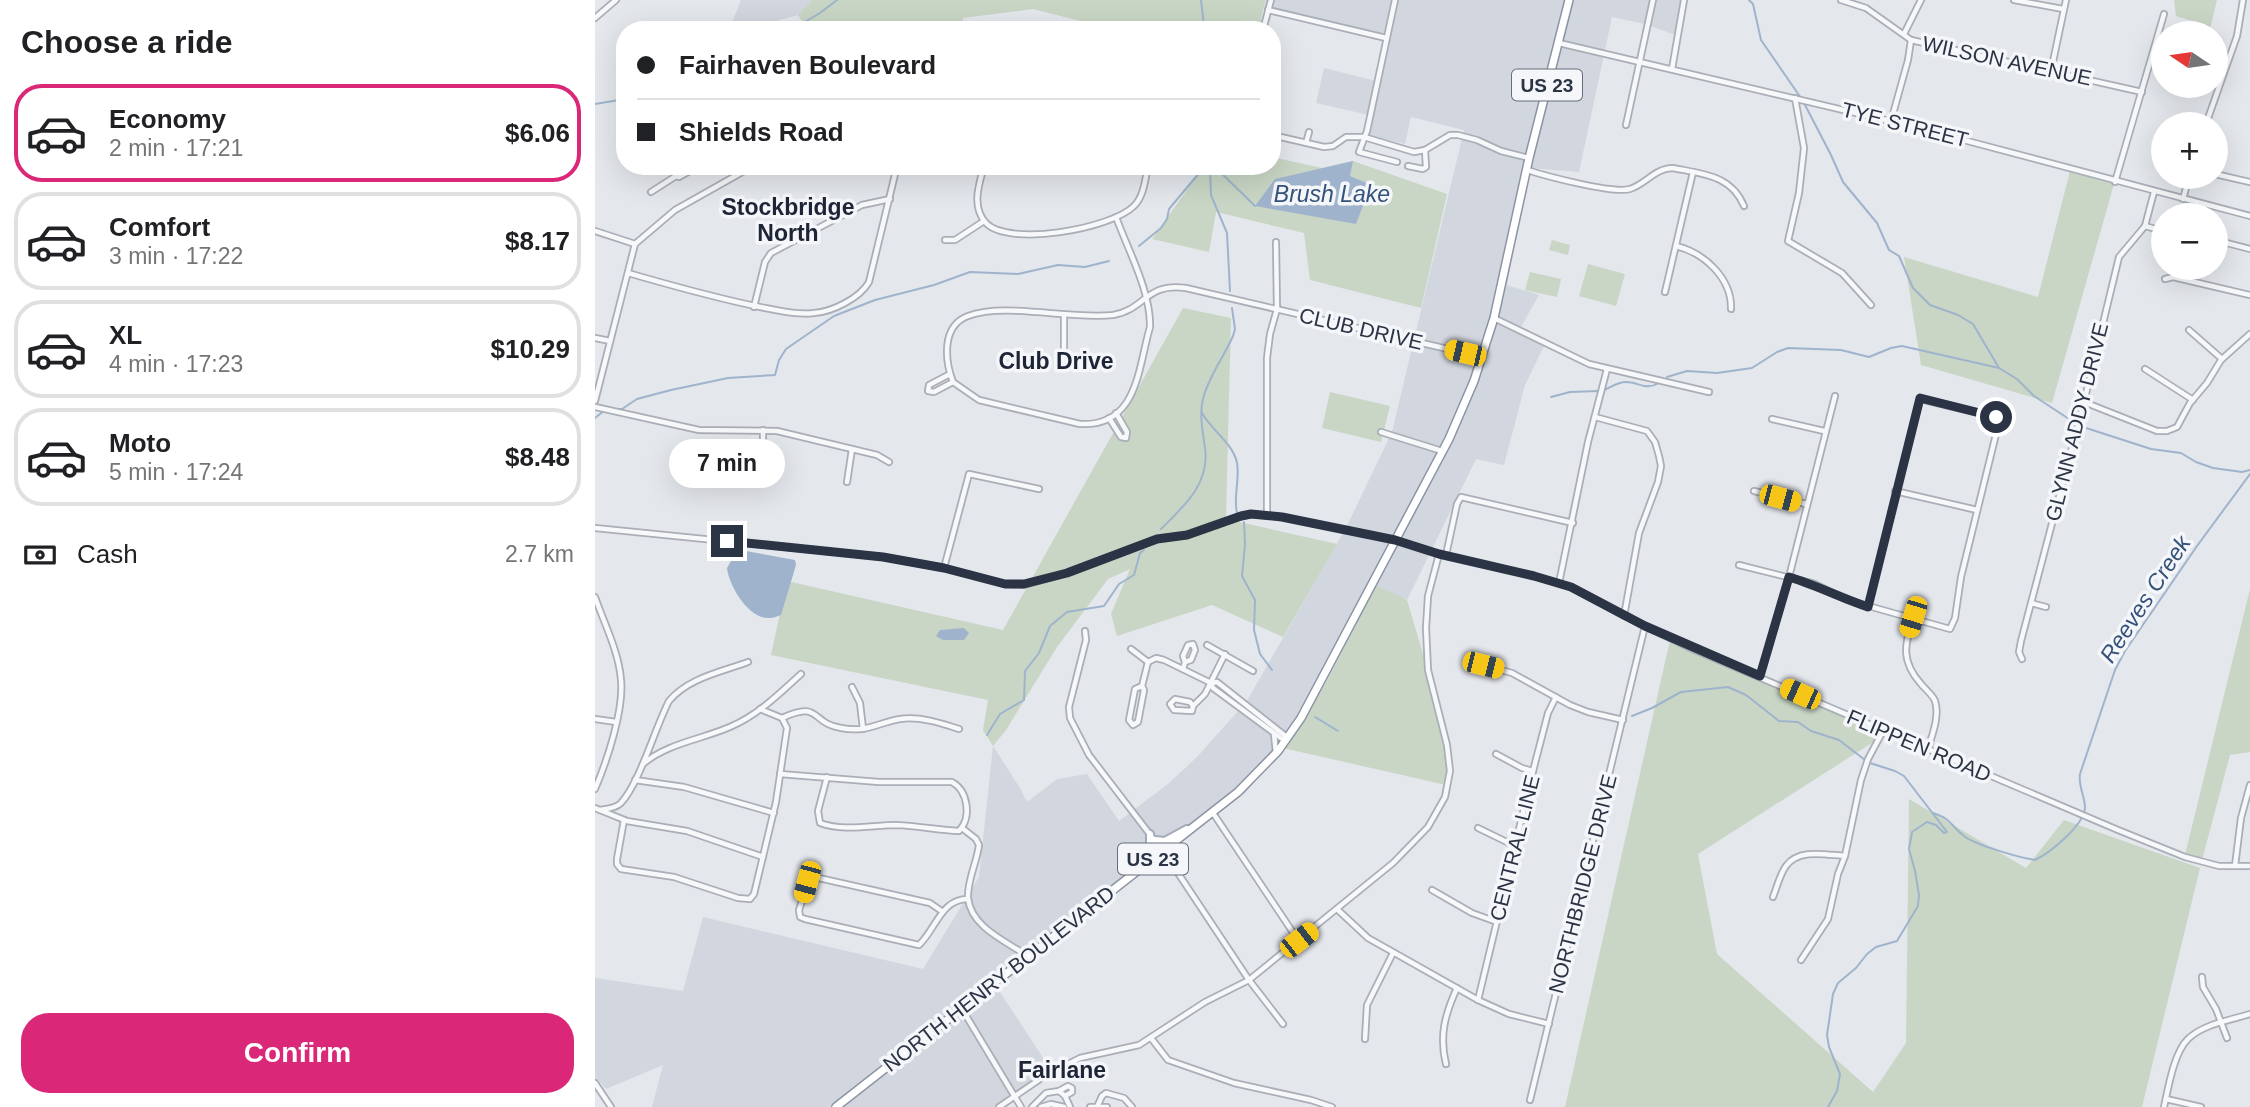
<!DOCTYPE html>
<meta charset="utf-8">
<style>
body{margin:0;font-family:Helvetica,sans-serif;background:#f6f6f6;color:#202124;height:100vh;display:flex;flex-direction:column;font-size:26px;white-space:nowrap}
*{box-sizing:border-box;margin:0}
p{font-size:23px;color:#757577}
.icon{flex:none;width:38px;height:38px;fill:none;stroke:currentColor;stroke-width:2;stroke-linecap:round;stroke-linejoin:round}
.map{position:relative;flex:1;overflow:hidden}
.details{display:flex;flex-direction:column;background:#fff;width:595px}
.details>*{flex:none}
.guide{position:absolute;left:21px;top:21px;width:665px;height:154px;border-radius:28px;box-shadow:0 7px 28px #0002;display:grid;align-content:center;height:154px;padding:0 21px;background:#fff}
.needle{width:46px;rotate:283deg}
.fabs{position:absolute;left:1556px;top:21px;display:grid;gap:14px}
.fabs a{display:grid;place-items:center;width:77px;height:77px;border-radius:50%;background:#fff;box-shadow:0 7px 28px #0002;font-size:35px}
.end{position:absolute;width:32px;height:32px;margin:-16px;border:9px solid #2b3445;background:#fff;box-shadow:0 0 0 4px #fff}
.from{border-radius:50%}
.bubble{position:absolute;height:49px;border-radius:24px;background:#fff;box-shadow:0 7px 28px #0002;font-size:23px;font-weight:700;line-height:49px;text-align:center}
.car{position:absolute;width:21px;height:42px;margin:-21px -10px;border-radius:9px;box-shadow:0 0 5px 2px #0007;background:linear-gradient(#f5c518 24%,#345 0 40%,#f5c518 0 76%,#345 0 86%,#f5c518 0)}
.guide b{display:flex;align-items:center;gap:24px;height:66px;font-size:26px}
.guide b+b{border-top:2px solid #e0e0e0}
.guide i{width:18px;height:18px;background:#202124}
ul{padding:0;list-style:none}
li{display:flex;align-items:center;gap:21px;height:98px;margin:0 14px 10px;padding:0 7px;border:4px solid #e0e0e0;border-radius:28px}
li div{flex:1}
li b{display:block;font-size:26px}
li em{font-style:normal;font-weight:700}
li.current{border-color:#db2777}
li>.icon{width:63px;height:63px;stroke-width:1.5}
h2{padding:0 21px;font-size:32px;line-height:84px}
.pay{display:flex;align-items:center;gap:18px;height:77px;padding:0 21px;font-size:26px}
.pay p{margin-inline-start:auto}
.button{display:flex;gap:14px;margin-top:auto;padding:14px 21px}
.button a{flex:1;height:80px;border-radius:28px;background:#db2777;color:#fff;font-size:28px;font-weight:700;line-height:80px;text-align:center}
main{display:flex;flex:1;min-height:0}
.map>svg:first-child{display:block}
.built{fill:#d2d6de}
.green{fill:#c9d6c5}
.water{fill:#9fb4cc}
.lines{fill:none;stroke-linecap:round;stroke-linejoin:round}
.stream{stroke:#9fb4cc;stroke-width:2}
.minor-casing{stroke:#a9aeb7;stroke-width:8}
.major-casing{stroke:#a3abb8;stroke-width:10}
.highway-casing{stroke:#8b94a3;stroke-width:10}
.minor{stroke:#f7f8fa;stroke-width:4.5}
.major{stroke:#fff;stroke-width:6}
.highway{stroke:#fff;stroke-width:7}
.route{stroke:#2b3445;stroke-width:9}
.labels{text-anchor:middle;stroke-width:7;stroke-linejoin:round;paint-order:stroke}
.shield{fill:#f4f6f9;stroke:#676e7b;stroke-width:2}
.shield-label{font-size:19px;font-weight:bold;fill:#2b3445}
.street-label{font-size:21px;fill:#2b3445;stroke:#f4f6f9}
.water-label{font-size:23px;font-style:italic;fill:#34527a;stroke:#f4f6f9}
.neighbourhood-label{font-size:23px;font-weight:bold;fill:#1d2536;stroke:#f4f6f9}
</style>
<main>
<section class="details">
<h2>Choose a ride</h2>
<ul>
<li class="current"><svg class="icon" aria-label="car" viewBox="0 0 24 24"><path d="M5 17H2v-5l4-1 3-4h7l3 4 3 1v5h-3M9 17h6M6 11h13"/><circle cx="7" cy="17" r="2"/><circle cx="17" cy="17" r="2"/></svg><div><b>Economy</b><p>2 min · 17:21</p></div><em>$6.06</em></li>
<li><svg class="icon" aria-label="car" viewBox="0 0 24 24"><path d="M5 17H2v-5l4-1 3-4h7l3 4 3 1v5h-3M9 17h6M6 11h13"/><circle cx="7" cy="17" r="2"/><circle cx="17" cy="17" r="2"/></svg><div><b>Comfort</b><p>3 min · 17:22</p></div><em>$8.17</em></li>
<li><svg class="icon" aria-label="car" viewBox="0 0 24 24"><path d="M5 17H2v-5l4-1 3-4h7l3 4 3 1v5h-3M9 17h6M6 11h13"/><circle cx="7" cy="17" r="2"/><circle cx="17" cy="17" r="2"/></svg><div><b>XL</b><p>4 min · 17:23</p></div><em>$10.29</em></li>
<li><svg class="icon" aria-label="car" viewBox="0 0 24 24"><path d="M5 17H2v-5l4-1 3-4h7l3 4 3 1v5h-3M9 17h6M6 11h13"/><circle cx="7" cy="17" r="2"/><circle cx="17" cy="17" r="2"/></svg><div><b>Moto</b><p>5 min · 17:24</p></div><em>$8.48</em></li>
</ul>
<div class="pay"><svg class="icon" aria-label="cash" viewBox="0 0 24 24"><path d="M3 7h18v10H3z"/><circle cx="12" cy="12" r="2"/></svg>Cash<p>2.7 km</p></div>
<div class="button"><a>Confirm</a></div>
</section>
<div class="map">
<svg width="1655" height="1107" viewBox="0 0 1655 1107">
<rect width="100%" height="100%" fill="#e4e7ec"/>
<g class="built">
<polygon points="146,0 217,0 203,15 148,30 134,30"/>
<polygon points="670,0 1092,0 1083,36 1050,24 1017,17 984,172 935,168 912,285 944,295 923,332 949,346 930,385 909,465 881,459 812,600 780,586 731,683 694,741 650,793 401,986 456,1070 403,1107 57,1107 68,1065 11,1089 0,1077 0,978 88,991 108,917 328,969 384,877 398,746 425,788 432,802 462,779 492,774 524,821 573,784 602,757 652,701 751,528 797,432 869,130 816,117 810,144 771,134 774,115 721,103 729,68 781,81 791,37 668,9"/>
</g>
<g class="green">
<polygon points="217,0 670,0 664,30 521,30 438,9 368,18 368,30 212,30 203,15"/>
<polygon points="1579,0 1622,0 1614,33 1600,33 1601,22 1581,16"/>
<polygon points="677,157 727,168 758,161 852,194 826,308 715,280 709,233 621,212 614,252 557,239 609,166 677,166"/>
<polygon points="1475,171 1519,184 1457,403 1326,365 1309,257 1443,297"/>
<polygon points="957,240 975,245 973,255 954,250"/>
<polygon points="993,264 1030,274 1021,306 984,296"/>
<polygon points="935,272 966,279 962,297 930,290"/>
<polygon points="588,308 636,318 631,519 742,544 688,637 617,605 522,636 516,614 535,569 513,579 462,647 411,730 398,746 388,730 393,700 176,655 192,581 408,630"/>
<polygon points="735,392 795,406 786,442 727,428"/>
<polygon points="781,585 812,600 848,721 855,760 851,785 688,748 731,683"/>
<polygon points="1655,589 1655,752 1635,755 1607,860 1590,855"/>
<polygon points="1075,640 1294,732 1103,854 1122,954 1278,1092 1311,1043 1314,799 1431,868 1469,820 1605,868 1547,1107 970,1107"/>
</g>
<g class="water">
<polygon points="758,161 755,176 776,185 761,224 660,206 680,179"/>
<path d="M151 551 200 560 201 565 186 615C182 616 179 618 175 618 154 620 134 586 132 568L140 554Z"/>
<polygon points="369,628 374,633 369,640 348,640 341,636 345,630"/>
</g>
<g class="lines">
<g class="stream">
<polyline points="606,0 609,26"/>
<polyline points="1154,0 1158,4 1166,40 1206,98"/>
<polyline points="196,30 225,13 242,0"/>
<polyline points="1209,103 1236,155 1248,182 1282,223 1294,250 1304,256 1318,288 1335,305 1363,315 1378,324 1404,368"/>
<polyline points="0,104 30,99"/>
<polyline points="615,166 616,195 632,233 635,291"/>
<polyline points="619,166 660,206"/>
<polyline points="544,246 566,228 572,219 574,209 610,166"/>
<polyline points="1072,377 1092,371 1122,373 1157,368 1182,352 1193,348 1246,350 1274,357 1296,348 1307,346 1404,368 1422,379 1439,396 1474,419"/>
<path d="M1009 390C1016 387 1023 382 1031 382 1044 382 1050 391 1064 383"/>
<polyline points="956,397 975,392 1004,391"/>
<polyline points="19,409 27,409 42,399 76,390 133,378 180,375 184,360 191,349 239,316 280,300 339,285 375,272 423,274 463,265 490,267 514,261"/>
<path d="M607 413C617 431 638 443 642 463 645 480 638 497 642 513"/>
<polyline points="0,418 10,410"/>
<polyline points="1488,427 1556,449 1586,453 1601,462 1618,468 1647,472 1655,470"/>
<polyline points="649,522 650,544 647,576 660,600 659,630 665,654 677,670"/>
<path d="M566 529C589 506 615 484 610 448 608 433 604 414 608 399 613 377 629 357 638 336L640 329 637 308"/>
<polyline points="1037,716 1057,708 1086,692 1133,687 1151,695 1184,721 1203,722 1216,731 1244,740 1270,760"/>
<polyline points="720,717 743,731"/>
<polyline points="392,735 405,714 429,700 430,671 444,653 455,626 472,612 509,606 524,584 539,575 545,553 549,550"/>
<path d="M1338 813C1357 819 1356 826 1369 836 1380 845 1426 858 1440 860 1455 853 1489 825 1490 808 1490 796 1483 786 1485 774L1520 670 1530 651 1602 546 1655 474"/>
<polyline points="1233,1107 1242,1091 1245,1074 1234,1047 1232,1035 1238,994 1243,983 1261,968 1272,954 1281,947 1302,941 1323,906 1324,895 1320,871 1314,849 1317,832 1332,822 1341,825 1349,833 1352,832 1309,776 1300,771 1275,763"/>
</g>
<defs>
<g id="minor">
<polyline points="800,0 772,131 764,152 802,162"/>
<polyline points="1246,0 1271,8 1316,40 1547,92"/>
<polyline points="1419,0 1468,9"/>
<polyline points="673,10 791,38"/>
<polyline points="0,18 21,0"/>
<polyline points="668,30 676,0"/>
<polyline points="1309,34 1326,0"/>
<polyline points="964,43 1312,125 1655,216"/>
<polyline points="1077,69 1089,0"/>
<polyline points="1456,71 1471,0"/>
<polyline points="677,98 679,97"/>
<polyline points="1200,98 1209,148 1204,193 1193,241 1247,273 1276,305"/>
<polyline points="1296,121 1313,60 1316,40"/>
<polyline points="1611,124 1642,36 1648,0"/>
<polyline points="1031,125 1058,0"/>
<polyline points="677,135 729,147 738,146 751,137 769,137 819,152 830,150 855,135 863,135 882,140 906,151 934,158"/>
<polyline points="711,143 714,132"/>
<polyline points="78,166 81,176 84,177 104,166"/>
<path d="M389 166C384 184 376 207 391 223 414 247 516 229 539 206 549 196 550 180 553 166"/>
<polyline points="813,166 828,169 831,167 830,150"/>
<polyline points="470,168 472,166"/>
<path d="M932 170C951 176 1018 194 1035 189 1051 184 1060 168 1078 168 1108 174 1136 175 1149 206"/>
<polyline points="1620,174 1655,182"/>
<polyline points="1520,182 1569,14"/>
<polyline points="56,192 81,176"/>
<polyline points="1588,199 1594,177"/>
<path d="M521 217C533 250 556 292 555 327 543 368 543 427 485 424L384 400 358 382C350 361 346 326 373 316 410 302 475 320 518 315 550 310 551 282 591 288L887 357"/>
<polyline points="1550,226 1568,231"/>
<polyline points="0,231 40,244"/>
<polyline points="350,240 360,240 389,221"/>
<polyline points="1620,240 1655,249"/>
<path d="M1081 246C1110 253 1137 279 1136 309"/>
<path d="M33 273C78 286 124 299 170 308 186 311 202 315 219 313 237 312 265 298 274 282L302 166"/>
<polyline points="1570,279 1578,277 1655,295"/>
<polyline points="1070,292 1098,172"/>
<polyline points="159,307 170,262 176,253 267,205 295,199"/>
<polyline points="469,315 469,348"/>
<polyline points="899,318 994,364 1114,392"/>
<polyline points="1594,330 1627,359"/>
<polyline points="0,338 15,341"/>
<polyline points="1550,369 1598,400"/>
<polyline points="355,374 334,385 333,391 339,392 358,382"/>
<polyline points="0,401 40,244 80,210 158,166"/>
<polyline points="1489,402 1562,431 1572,431 1582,427 1595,403 1612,383 1626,360 1655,334"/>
<polyline points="0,407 104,430 182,431 282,455 294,462"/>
<polyline points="1000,417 1052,431 1060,442 1064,456 1066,466 1063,482 1044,533 1029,616"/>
<polyline points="514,418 526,437 531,438 532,432 521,413"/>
<polyline points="1177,419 1229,431"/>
<polyline points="786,432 847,451"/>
<polyline points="168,473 168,430"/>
<polyline points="252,482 257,449"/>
<polyline points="1159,491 1211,504"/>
<polyline points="1300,491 1382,510"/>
<polyline points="672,515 672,358 675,334 682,309 681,242"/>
<polyline points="0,528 288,557 349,568 410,584 429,585 472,573 562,539 592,535 644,517 656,514 687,517 800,540 844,554 939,576 976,587 1029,616 1093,647 1523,830 1590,857 1624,866 1655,866"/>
<polyline points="851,555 862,504 866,497 978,523"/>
<polyline points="1144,565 1220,584 1252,600 1355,629 1360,618 1366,577 1405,418 1325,399 1273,607"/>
<polyline points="349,568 374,474 444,489"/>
<polyline points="964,583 993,442 1012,369"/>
<path d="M0 597C9 623 24 652 26 680 29 710 12 761 0 789"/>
<polyline points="1436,603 1451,607"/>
<path d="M1318 617C1310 645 1305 660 1326 684 1330 689 1338 695 1340 701 1345 716 1337 735 1333 749"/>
<polyline points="490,631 491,640 474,707 475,718 494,755 573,858 654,980 688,1024"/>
<polyline points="612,645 658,671"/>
<polyline points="536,649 553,662"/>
<polyline points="1427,659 1424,652 1426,641 1489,402 1524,257 1550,226 1559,192"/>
<polyline points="873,661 917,673 975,705 993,712 1028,720"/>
<polyline points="553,662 561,658 569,660 616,683 622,682 693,738"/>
<polyline points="588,669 590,662 596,660 600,650 598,644 593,645 588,656 590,662"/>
<polyline points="1165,676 1194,577 1240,396"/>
<polyline points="616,684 618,688 690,741"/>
<polyline points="547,686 540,689 534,720 538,725 543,722 549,690 547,686 553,662"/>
<polyline points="257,687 265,703 268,729"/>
<polyline points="598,706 595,702 580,699 575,704 579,710 597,711 598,706 610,694 630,654"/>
<path d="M187 718C226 700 215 723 246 728 272 733 282 723 305 719 324 716 346 723 364 729"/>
<polyline points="0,719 21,722"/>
<polyline points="679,734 681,753"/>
<polyline points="901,754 927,768 938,771"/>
<path d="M48 764C72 743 109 739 137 726 164 714 185 693 206 674"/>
<path d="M185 774 284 782H357C373 791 377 817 364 831 343 830 323 826 302 825 277 825 250 832 225 823L223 811 232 777"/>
<polyline points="40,780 89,787 179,813"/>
<polyline points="0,808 32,821 92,831 168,857"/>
<path d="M5 810C12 809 21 808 26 803 45 782 60 728 74 701 93 678 126 672 153 662"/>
<polyline points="618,813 703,940"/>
<polyline points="29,820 22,859 22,864 26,869 79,877 143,898 155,899 159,894 181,802 192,728 187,718 165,709"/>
<path d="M367 828 381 839 384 845C382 862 372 881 373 898 376 928 413 942 434 957"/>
<polyline points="883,828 920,846"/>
<polyline points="1640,866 1646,818 1655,785"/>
<polyline points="837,890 877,913 902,922"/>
<path d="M1178 897C1182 887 1185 874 1191 866 1204 848 1232 855 1250 856"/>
<polyline points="743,910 773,938 883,1000 914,1014 954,1024"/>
<path d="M348 912 335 903 215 876 204 910 205 917 210 919 324 945C341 929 346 899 373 899"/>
<polyline points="1206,960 1233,919 1243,874 1250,856 1266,780 1273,759 1288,731"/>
<polyline points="1607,977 1608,987 1621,1009 1632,1038"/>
<polyline points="883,1000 938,771 953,713 961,697"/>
<polyline points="367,1009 426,1107"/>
<polyline points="556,1038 573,1060 639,1083 716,1100 737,1107"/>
<polyline points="770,1039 772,1005 798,953"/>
<path d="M851 1064C844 1036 850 1014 862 988"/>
<polyline points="0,1083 16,1107"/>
<polyline points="464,1091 470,1096 475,1107"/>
<polyline points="1571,1099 1606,1107"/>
<polyline points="935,1100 1050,626"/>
<polyline points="404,1107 451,1075 485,1058 544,1045 610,1002 654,980 798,863 833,827 850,797 855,771 852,745 833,670 831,628 833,596 844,554"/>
<polyline points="437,1107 451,1093 464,1091 473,1086 477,1088 477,1092 470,1096"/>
<polyline points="446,1107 456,1104 469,1107"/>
<polyline points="495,1107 512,1107"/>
<polyline points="502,1107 507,1096 511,1093 529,1098 537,1107"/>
<path d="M1569 1107C1573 1089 1579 1052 1593 1039 1608 1024 1636 1020 1655 1014"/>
</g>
<g id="major">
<polyline points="560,840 570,841 592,829"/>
<polyline points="548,865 555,851 555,834"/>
</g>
<polyline id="highway" points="241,1107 643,792 683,751 706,718 854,439 879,381 899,318 934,158 974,0"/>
</defs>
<use href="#minor" class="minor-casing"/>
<use href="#major" class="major-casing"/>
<use href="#highway" class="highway-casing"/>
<use href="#minor" class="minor"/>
<use href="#major" class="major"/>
<use href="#highway" class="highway"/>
</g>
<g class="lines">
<path class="route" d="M132 541 288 557 349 568 410 584H429L472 573 562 539 592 535 646 516 656 514 687 517 800 540 844 554 939 576 976 587 1050 626 1165 676 1194 577C1221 585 1246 598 1273 607L1325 398 1401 417"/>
</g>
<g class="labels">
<g class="shield">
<rect x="917" y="69.5" width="70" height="31" rx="5"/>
<rect x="523" y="843.5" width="70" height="31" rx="5"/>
</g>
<g class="shield-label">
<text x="952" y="92">US 23</text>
<text x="558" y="866">US 23</text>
</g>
<g class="street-label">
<text transform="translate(1412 61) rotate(12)" y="7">WILSON AVENUE</text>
<text transform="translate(1310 125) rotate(14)" y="7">TYE STREET</text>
<text transform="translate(766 329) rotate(13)" y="7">CLUB DRIVE</text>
<text transform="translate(1482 422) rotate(-76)" y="7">GLYNN ADDY DRIVE</text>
<text transform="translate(1324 746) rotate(23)" y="7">FLIPPEN ROAD</text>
<text transform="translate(920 848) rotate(-76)" y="7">CENTRAL LINE</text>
<text transform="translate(988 884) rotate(-76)" y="7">NORTHBRIDGE DRIVE</text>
<text transform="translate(404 979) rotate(-38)" y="7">NORTH HENRY BOULEVARD</text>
</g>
<g class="water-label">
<text x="737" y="202">Brush Lake</text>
<text transform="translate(1550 599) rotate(-57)" y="8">Reeves Creek</text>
</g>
<g class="neighbourhood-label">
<text x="193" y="215">Stockbridge<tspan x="193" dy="26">North</tspan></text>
<text x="461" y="369">Club Drive</text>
<text x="467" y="1078">Fairlane</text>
</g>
</g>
</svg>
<div class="fabs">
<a><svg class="needle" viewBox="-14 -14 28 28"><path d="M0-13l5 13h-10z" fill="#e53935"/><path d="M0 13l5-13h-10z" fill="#757577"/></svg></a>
<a>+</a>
<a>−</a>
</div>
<i class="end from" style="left:1401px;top:417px"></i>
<i class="end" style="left:132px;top:541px"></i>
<div class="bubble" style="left:74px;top:439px;width:116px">7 min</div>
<i class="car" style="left:870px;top:353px;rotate:283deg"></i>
<i class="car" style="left:1185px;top:498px;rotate:105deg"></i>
<i class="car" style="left:1318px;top:617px;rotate:197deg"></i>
<i class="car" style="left:888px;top:665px;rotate:104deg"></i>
<i class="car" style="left:1205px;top:694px;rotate:294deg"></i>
<i class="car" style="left:212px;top:882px;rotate:195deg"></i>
<i class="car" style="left:704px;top:940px;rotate:52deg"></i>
<div class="guide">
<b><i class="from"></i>Fairhaven Boulevard</b>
<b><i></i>Shields Road</b>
</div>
</div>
</main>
